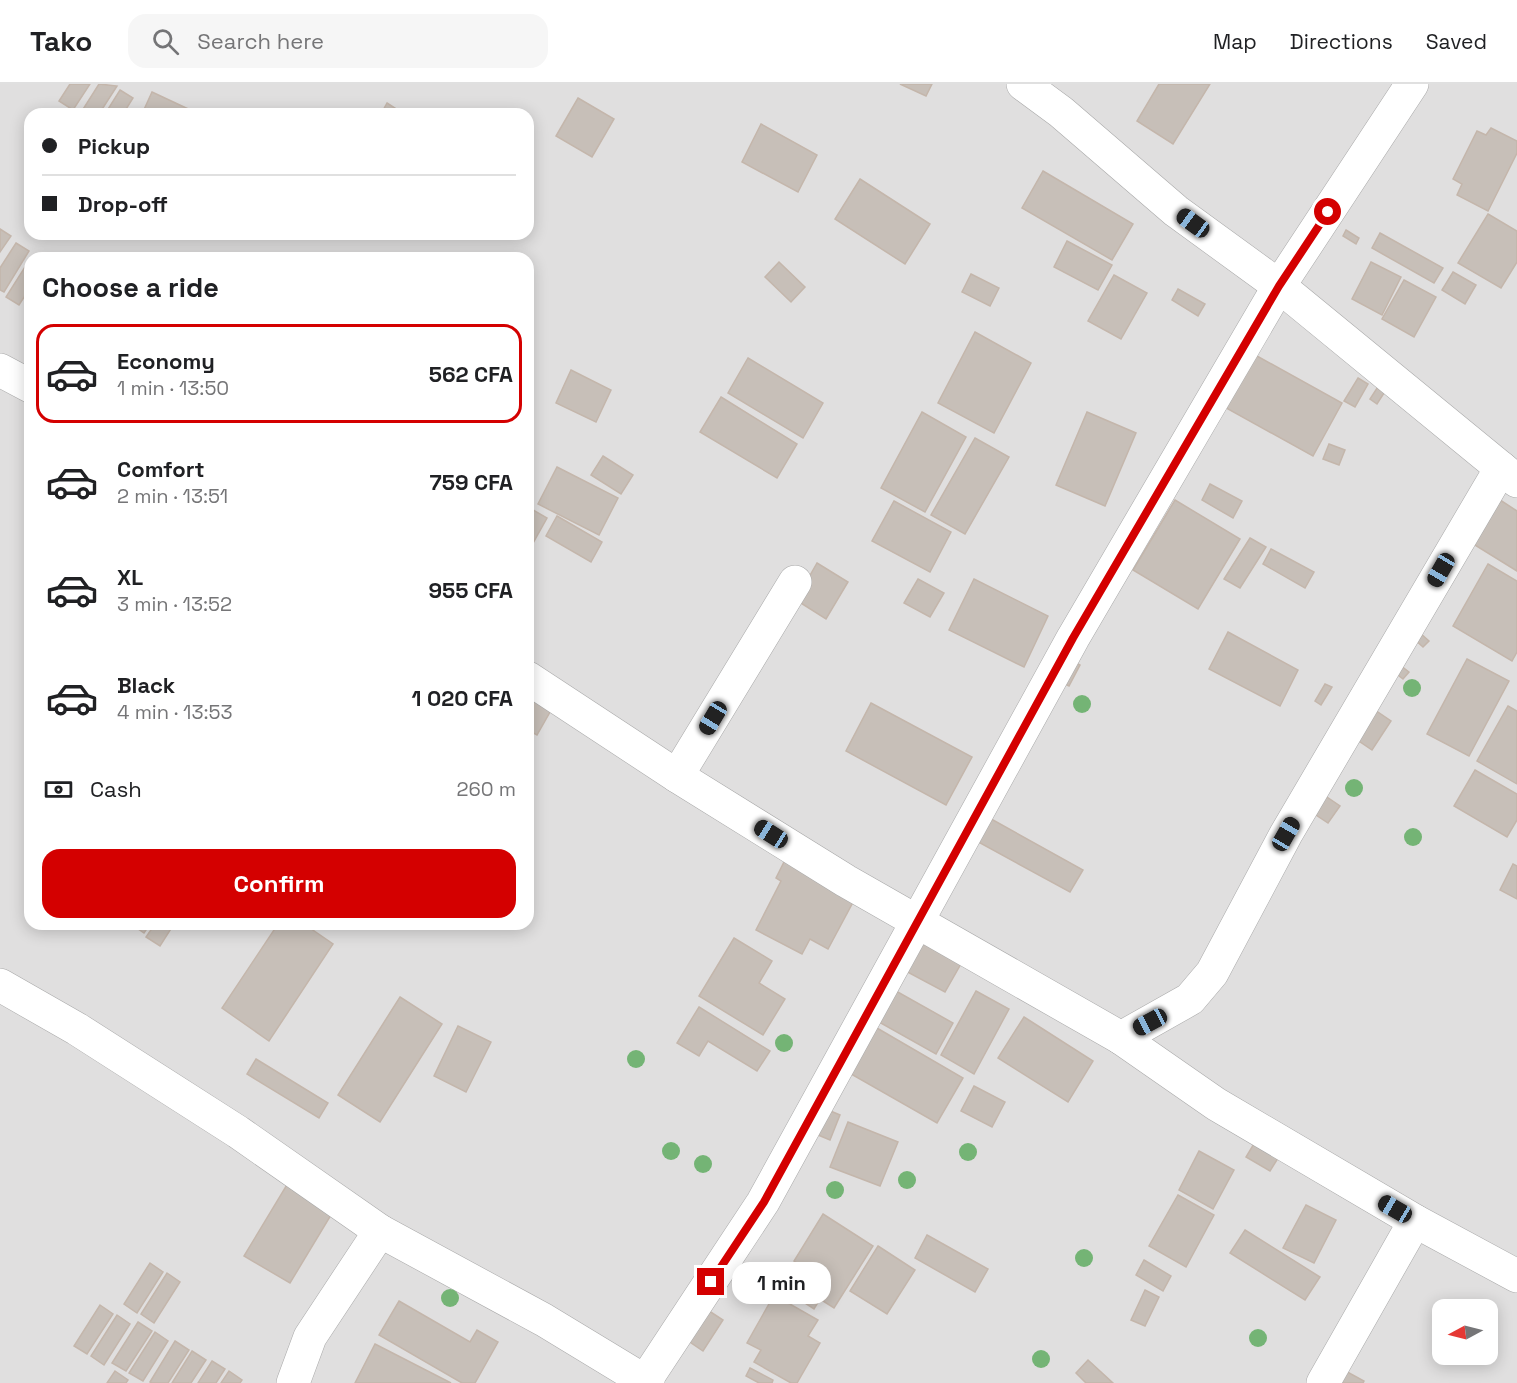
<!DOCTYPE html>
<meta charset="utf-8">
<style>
body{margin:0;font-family:"Space Grotesk",sans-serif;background:#f6f6f6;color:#202124;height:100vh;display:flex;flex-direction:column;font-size:22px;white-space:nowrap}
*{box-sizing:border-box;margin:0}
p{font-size:20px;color:#757577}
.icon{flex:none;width:33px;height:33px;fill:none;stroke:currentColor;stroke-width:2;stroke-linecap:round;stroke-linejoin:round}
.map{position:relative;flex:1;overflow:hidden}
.details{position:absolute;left:24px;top:168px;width:510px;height:678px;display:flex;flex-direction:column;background:#fff;border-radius:18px;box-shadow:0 3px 15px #0003}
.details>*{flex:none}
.banner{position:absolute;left:24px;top:24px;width:510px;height:132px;border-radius:18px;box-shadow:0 3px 15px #0003;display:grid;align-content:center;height:132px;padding:0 18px;background:#fff}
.needle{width:39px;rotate:263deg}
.fabs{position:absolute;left:1432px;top:1215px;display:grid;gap:12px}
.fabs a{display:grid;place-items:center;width:66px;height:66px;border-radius:12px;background:#fff;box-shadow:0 3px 15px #0003;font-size:30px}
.end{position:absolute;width:27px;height:27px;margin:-14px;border:8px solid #d40000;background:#fff;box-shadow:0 0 0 3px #fff}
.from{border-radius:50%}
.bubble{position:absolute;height:42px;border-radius:18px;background:#fff;box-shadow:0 3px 15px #0003;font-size:20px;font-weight:700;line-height:42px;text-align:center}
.car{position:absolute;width:18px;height:36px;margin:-18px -9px;border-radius:8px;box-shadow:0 0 4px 2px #0007;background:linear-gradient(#222 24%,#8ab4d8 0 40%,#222 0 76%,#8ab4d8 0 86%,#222 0)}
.banner b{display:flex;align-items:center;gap:21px;height:57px;font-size:22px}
.banner b+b{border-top:2px solid #e0e0e0}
.banner i{width:15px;height:15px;background:#202124}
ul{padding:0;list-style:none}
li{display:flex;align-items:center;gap:18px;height:99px;margin:0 12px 9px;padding:0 6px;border:3px solid transparent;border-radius:18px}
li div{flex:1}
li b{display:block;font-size:22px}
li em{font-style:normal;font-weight:700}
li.on{border-color:#d40000}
li>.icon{width:54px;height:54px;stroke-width:1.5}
h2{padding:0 18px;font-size:27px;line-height:72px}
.pay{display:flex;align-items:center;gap:15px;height:66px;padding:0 18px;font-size:22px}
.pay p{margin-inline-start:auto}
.primary-button{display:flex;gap:12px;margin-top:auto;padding:12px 18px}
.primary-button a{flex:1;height:69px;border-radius:18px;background:#d40000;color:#fff;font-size:24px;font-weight:700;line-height:69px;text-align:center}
header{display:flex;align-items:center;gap:36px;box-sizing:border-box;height:84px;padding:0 30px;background:#fff;border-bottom:2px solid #e0e0e0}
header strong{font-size:28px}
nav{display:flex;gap:33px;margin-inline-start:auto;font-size:21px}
.search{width:420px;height:54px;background:#f6f6f6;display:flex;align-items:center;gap:15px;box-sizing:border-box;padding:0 21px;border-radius:18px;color:#757577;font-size:22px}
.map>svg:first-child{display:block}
.residential{fill:#e0dfdf;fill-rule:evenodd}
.building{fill:#c7bfb8;stroke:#c4b6ab;stroke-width:1.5}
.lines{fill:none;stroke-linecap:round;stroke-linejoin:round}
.minor-casing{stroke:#a9a9a9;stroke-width:34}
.minor{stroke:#fff;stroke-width:33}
.tree{fill:#74b475}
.route{stroke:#d40000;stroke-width:8}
</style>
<header>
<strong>Tako</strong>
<div class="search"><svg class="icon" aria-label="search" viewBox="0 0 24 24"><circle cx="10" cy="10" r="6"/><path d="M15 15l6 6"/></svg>Search here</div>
<nav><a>Map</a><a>Directions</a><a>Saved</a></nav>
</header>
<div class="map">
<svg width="1517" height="1299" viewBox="0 0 1517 1299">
<rect width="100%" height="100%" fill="#f2efe9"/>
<path class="residential" d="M0 0H1517V1299H0ZM30 30H528V150H30ZM30 174H528V840H30ZM1443 1226H1488V1270H1443Z"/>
<g class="building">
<polygon points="70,0 90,0 73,26 59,17"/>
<polygon points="99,0 117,2 99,30 80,30"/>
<polygon points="900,0 932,0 926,12"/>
<polygon points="1159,0 1210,0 1173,60 1137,37"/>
<polygon points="120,6 133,14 123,30 105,30"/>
<polygon points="152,8 199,30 142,30"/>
<polygon points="578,14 614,35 592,73 556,52"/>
<polygon points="387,19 404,30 381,30"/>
<polygon points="761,40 817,71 798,108 742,78"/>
<polygon points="1491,44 1517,57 1517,69 1488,127 1457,111 1462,100 1453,95 1477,47 1486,51"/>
<polygon points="1043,87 1133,140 1112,176 1022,124"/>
<polygon points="860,95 930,140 905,180 835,135"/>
<polygon points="1488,130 1517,147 1517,178 1501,204 1458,179"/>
<polygon points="0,145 11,152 0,168"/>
<polygon points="1346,146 1359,154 1356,160 1343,152"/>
<polygon points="1380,149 1443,184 1434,199 1372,164"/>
<polygon points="1067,157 1112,181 1098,206 1054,183"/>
<polygon points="16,159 29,167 4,208 0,206 0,184"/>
<polygon points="30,175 30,204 19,221 6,213"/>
<polygon points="779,178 805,203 791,218 765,193"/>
<polygon points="1371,178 1401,193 1382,231 1352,215"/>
<polygon points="1453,188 1476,201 1465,220 1442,206"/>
<polygon points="971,190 999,204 990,222 962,208"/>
<polygon points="1114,191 1147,209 1121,255 1088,237"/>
<polygon points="1404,196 1436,213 1414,253 1382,235"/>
<polygon points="1178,205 1205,220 1198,232 1172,216"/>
<polygon points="975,248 1031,279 994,349 938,319"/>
<polygon points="1248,267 1342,319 1313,372 1219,320"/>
<polygon points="748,274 823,319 803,354 728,309"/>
<polygon points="571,286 611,306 596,338 556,319"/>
<polygon points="1358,294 1368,300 1355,323 1344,317"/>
<polygon points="1379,301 1386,306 1377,320 1370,315"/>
<polygon points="721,313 797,360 777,394 700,348"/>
<polygon points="922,328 966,353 925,428 881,404"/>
<polygon points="1087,328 1136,349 1105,422 1056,401"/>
<polygon points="975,354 1009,373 965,450 931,431"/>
<polygon points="1329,360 1345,366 1339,381 1323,375"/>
<polygon points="603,372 633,391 621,410 591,391"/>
<polygon points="557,383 618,414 599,451 538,420"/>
<polygon points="1210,400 1242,417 1233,434 1202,416"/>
<polygon points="1497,414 1517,427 1517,487 1470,458"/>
<polygon points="1175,416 1240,455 1198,525 1133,486"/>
<polygon points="894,417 951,448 930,488 872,457"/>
<polygon points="528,423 547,434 528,468"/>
<polygon points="557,432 602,458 591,478 546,452"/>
<polygon points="1250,454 1266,463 1240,504 1224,495"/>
<polygon points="1271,465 1314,488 1305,504 1263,480"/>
<polygon points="817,479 848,498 826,535 796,516"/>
<polygon points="1488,480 1517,497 1517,568 1512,577 1453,542"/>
<polygon points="918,495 944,509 930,533 904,519"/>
<polygon points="974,495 1048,532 1024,583 949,546"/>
<polygon points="1228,548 1298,586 1280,622 1209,585"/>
<polygon points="1419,548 1429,557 1423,563 1414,555"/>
<polygon points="1066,574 1080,581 1069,602 1055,595"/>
<polygon points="1467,575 1509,597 1469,672 1427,650"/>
<polygon points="1400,581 1409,588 1403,595 1394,588"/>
<polygon points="1325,600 1332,603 1321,621 1315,617"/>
<polygon points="528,606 554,621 537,651 528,646"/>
<polygon points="871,619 972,673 946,721 846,667"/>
<polygon points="1508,622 1517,627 1517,700 1477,677"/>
<polygon points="1372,624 1391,637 1372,666 1353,653"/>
<polygon points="1475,686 1517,710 1517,736 1507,753 1454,722"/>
<polygon points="1318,707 1340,722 1328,739 1307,725"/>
<polygon points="984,731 1083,786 1070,808 971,754"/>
<polygon points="788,770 859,807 828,865 810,855 802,870 756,846 781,797 776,794"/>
<polygon points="1513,780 1517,782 1517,815 1500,806"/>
<polygon points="131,840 150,840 144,849"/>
<polygon points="155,840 174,840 160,862 146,853"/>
<polygon points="278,840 304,840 333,860 269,957 222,924"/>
<polygon points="914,852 962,878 945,908 898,883"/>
<polygon points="734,854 772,877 759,899 785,915 763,951 699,912"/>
<polygon points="887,902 953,939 936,970 870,933"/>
<polygon points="976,907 1009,925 974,990 941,971"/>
<polygon points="400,913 442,940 380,1038 338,1011"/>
<polygon points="699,923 770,967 757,987 708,957 699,972 677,959"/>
<polygon points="1024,933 1093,977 1068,1018 998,974"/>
<polygon points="870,940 963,994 937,1039 844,986"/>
<polygon points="458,942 491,958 466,1008 434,992"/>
<polygon points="256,975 328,1019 319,1034 247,990"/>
<polygon points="974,1002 1005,1018 992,1043 961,1027"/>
<polygon points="821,1023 840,1031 830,1056 811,1048"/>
<polygon points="848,1038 898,1058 880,1102 830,1083"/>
<polygon points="1261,1048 1285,1063 1270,1087 1246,1073"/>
<polygon points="1199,1067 1234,1086 1213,1125 1179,1106"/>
<polygon points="288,1099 334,1126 290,1199 244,1172"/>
<polygon points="1178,1111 1214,1131 1186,1183 1149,1162"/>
<polygon points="1306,1121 1336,1136 1314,1179 1283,1164"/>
<polygon points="823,1130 873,1162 834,1224 820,1215 814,1225 785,1206 801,1182 794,1177"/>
<polygon points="1245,1146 1320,1193 1305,1216 1230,1169"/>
<polygon points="927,1151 988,1185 975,1208 915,1174"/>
<polygon points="878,1162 915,1186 887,1230 850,1207"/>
<polygon points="1144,1176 1171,1192 1163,1207 1136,1191"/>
<polygon points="150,1179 163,1188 137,1229 124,1220"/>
<polygon points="167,1189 180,1198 154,1239 141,1230"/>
<polygon points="1145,1206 1159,1213 1145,1242 1131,1236"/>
<polygon points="774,1211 818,1236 808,1252 820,1259 797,1299 791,1299 754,1278 761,1266 747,1259"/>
<polygon points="399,1217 470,1258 477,1246 498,1258 475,1299 462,1299 379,1251"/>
<polygon points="100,1221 113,1230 87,1270 74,1262"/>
<polygon points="700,1221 723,1236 703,1267 681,1252"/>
<polygon points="117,1231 130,1240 104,1281 91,1272"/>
<polygon points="138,1238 152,1247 126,1287 112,1279"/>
<polygon points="155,1248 168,1257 143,1297 129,1289"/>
<polygon points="175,1257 189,1266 168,1299 152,1299 150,1298"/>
<polygon points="375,1260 451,1299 355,1299"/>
<polygon points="192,1267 206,1276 191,1299 172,1299"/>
<polygon points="1088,1276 1113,1299 1086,1299 1076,1289"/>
<polygon points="212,1277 225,1285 216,1299 198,1299"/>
<polygon points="750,1284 773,1296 772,1299 759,1299 746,1292"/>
<polygon points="1340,1284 1364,1297 1363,1299 1331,1299"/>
<polygon points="115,1287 128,1296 126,1299 107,1299"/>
<polygon points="229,1287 242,1296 240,1299 221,1299"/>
</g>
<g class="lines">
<defs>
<g id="minor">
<polyline points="1023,0 1061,28 1176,127 1279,202 1517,397"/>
<polyline points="0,286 30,302"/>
<polyline points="528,594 677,692 846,797 1121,954 1216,1020 1415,1137 1517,1192"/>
<polyline points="677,692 795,498"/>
<polyline points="0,901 77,945 238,1048 380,1147 544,1236 648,1299"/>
<polyline points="1121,954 1190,915 1212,889 1286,750 1501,384"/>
<polyline points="645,1297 763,1118 1073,554 1279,202 1412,0"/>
<polyline points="293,1299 310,1253 380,1147"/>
<polyline points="1323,1299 1415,1137"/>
</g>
</defs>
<use href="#minor" class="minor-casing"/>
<use href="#minor" class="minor"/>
</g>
<g class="tree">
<circle cx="1412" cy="604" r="9"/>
<circle cx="1082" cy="620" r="9"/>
<circle cx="1354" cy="704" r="9"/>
<circle cx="1413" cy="753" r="9"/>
<circle cx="784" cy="959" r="9"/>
<circle cx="636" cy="975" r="9"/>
<circle cx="671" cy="1067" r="9"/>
<circle cx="968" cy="1068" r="9"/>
<circle cx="703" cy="1080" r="9"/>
<circle cx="907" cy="1096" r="9"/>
<circle cx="835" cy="1106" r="9"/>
<circle cx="1084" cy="1174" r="9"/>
<circle cx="450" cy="1214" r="9"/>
<circle cx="1258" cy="1254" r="9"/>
<circle cx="1041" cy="1275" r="9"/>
</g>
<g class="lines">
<polyline class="route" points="711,1198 764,1118 1073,554 1279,202 1328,128"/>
</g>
</svg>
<div class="fabs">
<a><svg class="needle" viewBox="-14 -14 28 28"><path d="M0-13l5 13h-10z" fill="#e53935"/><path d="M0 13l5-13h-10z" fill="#757577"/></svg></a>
</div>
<i class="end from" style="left:1328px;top:128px"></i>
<i class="end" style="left:711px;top:1198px"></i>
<div class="bubble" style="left:732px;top:1178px;width:99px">1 min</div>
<i class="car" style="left:1193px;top:139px;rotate:306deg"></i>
<i class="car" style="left:1441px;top:486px;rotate:210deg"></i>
<i class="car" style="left:713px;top:634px;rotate:211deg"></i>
<i class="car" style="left:771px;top:750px;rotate:302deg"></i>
<i class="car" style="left:1286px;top:750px;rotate:30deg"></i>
<i class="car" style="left:1150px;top:938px;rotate:242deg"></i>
<i class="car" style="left:1395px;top:1125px;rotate:300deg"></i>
<div class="banner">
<b><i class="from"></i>Pickup</b>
<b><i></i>Drop-off</b>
</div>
<section class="details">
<h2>Choose a ride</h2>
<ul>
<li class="on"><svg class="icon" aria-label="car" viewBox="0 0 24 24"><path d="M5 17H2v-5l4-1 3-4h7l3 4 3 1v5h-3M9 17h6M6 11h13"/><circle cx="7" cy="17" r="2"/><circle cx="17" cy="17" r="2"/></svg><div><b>Economy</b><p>1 min · 13:50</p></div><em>562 CFA</em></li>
<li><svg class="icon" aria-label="car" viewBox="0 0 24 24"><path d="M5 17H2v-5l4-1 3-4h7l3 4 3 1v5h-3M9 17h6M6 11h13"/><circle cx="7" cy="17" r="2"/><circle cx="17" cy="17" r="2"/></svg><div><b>Comfort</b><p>2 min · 13:51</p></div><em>759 CFA</em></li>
<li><svg class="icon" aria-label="car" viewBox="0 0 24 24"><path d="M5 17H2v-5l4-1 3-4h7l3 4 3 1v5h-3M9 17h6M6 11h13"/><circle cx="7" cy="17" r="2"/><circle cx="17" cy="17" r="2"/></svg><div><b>XL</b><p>3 min · 13:52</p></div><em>955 CFA</em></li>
<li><svg class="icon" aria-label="car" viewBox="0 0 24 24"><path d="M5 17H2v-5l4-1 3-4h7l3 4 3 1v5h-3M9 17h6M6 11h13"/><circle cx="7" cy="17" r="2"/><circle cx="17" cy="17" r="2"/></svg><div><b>Black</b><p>4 min · 13:53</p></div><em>1 020 CFA</em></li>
</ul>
<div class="pay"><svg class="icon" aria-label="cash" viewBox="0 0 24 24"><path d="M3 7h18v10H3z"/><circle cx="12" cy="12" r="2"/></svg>Cash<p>260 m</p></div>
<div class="primary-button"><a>Confirm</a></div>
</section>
</div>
